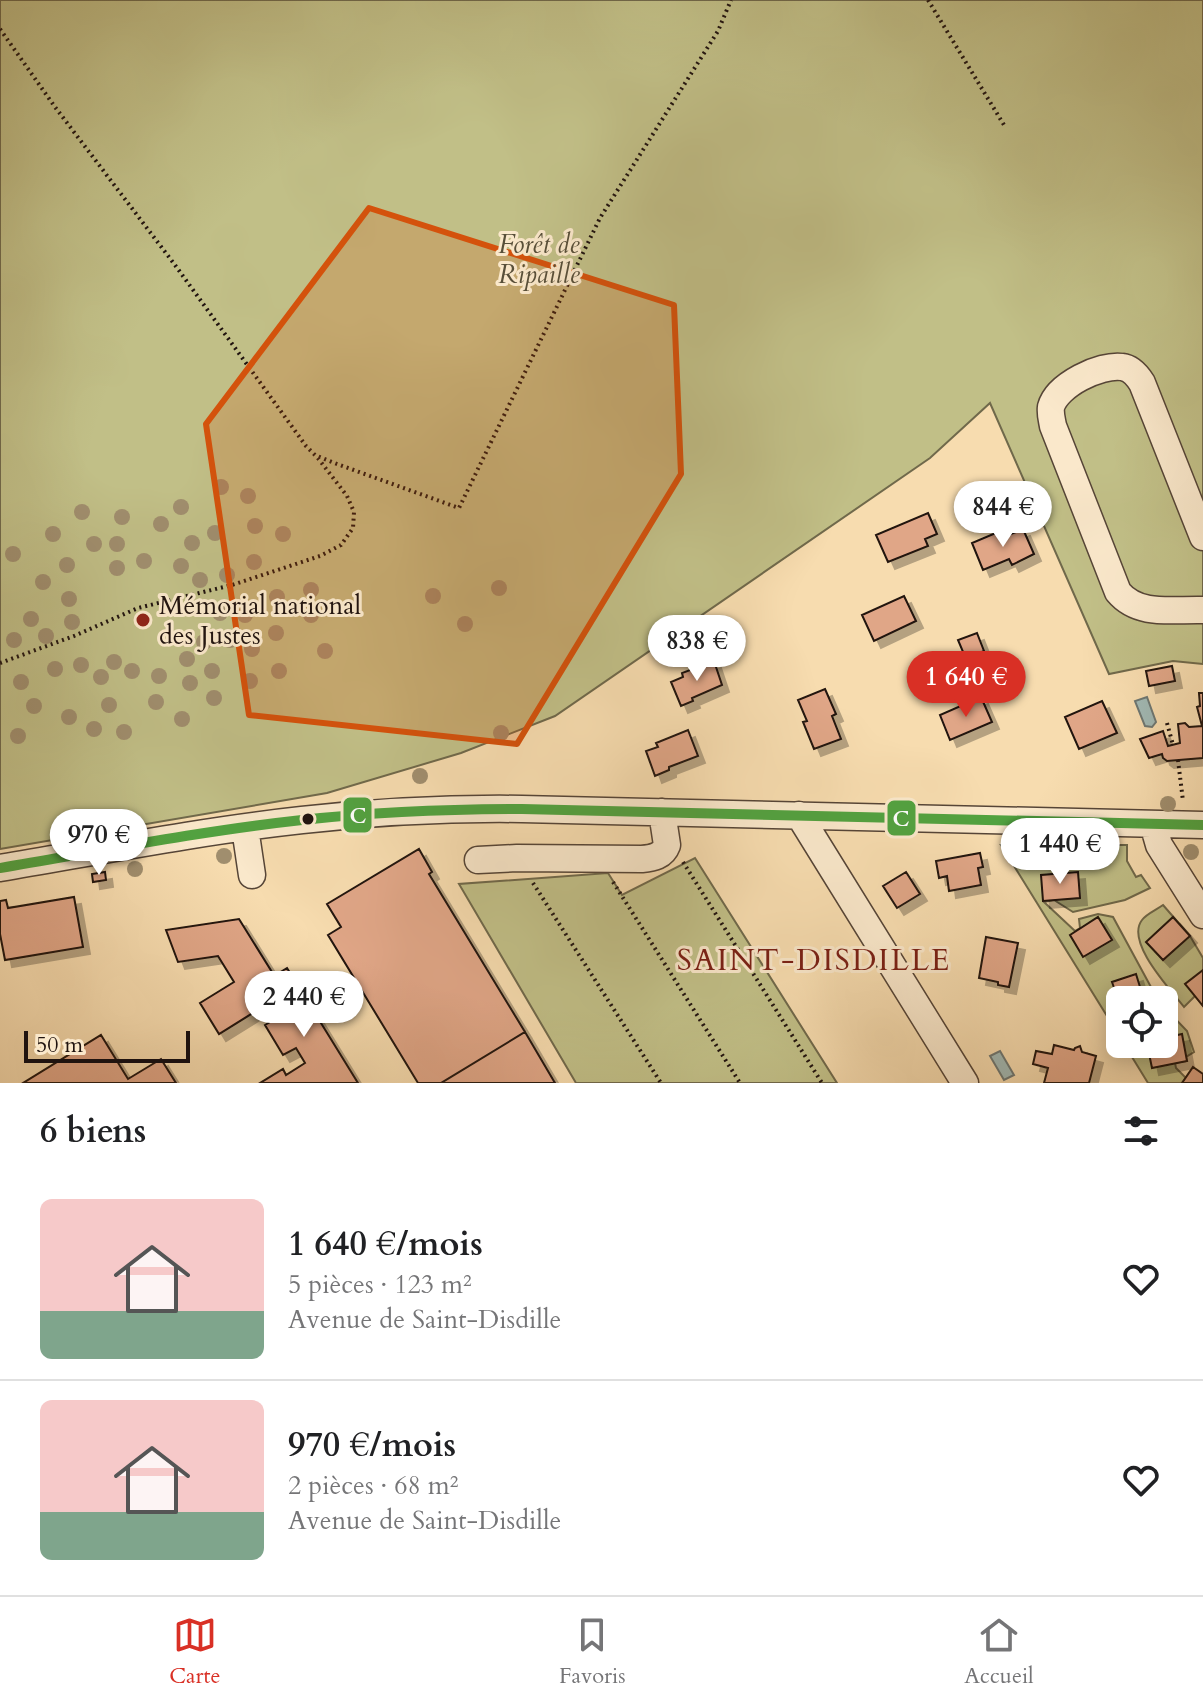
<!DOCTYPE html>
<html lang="fr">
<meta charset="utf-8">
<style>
body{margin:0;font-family:Cardo,serif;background:#f6f6f6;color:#202124;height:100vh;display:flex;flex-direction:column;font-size:30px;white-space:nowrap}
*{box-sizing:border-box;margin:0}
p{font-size:26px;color:#757577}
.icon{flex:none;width:44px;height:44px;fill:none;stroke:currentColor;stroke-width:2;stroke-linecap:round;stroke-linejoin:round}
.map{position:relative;height:1083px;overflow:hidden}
.side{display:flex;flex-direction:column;background:#fff;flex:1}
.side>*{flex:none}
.buttons{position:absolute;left:1106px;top:986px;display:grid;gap:16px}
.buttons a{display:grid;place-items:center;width:72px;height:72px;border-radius:12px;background:#fff;box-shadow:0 4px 20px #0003;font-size:40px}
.scale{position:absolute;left:24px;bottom:20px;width:166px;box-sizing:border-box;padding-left:8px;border:4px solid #20130f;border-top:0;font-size:22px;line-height:28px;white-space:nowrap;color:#20130f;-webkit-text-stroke:6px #fae8cb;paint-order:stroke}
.price{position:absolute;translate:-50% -68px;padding:0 18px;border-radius:28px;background:#fff;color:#222;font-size:26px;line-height:52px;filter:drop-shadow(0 2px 4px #0008)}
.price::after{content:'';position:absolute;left:50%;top:48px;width:24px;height:18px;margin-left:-12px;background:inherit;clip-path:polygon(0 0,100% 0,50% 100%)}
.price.selected{background:#d93025;color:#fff}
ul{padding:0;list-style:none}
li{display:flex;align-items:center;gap:24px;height:200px;padding:0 40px}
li+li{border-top:2px solid #e0e0e0}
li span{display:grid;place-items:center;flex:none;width:224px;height:160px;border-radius:12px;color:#555}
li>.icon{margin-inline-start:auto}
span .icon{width:96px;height:96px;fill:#fffc;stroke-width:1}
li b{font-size:34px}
h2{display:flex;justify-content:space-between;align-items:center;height:96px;padding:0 40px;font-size:34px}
.tab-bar{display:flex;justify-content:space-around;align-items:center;height:112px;border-top:2px solid #e0e0e0;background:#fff;font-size:22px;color:#757577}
.tab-bar a{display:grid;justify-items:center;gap:4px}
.tab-bar .selected{color:#d93025}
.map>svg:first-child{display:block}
.green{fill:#c1bf87;stroke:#70694b;stroke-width:2}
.water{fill:#a1b9b5;stroke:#6d7773;stroke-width:2}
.building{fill:#e0a687;stroke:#20130f;stroke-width:2;filter:url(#shadow)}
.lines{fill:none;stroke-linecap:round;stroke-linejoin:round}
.minor-casing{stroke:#564537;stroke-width:29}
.path{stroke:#20130f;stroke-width:4;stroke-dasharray:2 4;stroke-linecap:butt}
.minor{stroke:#fae8cb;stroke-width:26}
.bus-1-casing{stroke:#fae8cb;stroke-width:16}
.bus-1{stroke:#52a240;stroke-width:10}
.tree{fill:#a08e6e}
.marked{fill:#d4520c;fill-opacity:0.2;stroke:#d4520c;stroke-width:6;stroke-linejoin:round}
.poi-dot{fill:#8f2418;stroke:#fae8cb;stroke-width:3}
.bus-dot{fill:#20130f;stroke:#fae8cb;stroke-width:3}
.labels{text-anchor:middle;stroke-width:6;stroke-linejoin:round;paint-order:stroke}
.park-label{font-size:26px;font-style:italic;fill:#584f39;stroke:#fae8cb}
.poi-label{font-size:26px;fill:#20130f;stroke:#fae8cb;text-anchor:start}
.quarter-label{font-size:30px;letter-spacing:2px;fill:#7a1f14;stroke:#fae8cb}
.line-badge{stroke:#fae8cb;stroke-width:3}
.badge-label{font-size:22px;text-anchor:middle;font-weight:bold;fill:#fff}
</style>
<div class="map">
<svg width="1203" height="1083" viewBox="0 0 1203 1083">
<defs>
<filter id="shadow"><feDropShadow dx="7" dy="7" stdDeviation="0" flood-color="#0004"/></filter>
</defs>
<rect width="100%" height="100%" fill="#f7dcaf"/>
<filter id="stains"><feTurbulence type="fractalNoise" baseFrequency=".0025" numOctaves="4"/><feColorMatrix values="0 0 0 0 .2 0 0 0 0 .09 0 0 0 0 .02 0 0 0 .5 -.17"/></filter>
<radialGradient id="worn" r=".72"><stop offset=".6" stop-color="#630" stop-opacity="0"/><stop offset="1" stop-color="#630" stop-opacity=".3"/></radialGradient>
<!-- green -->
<path class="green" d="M0,0H1203V664L1173,661L1109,674L990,403L930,458L555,716L461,753L327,793L0,849Z
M1001,845H1127V861L1136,877L1141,875L1150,888L1125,900L1073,912L1054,900L1044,902L1075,931L1080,928L1079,919L1098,914L1113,917L1158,1000H1120V1037Z
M695,858L837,1083H576L459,884L608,873L622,895Z
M1163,905L1190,936L1203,958V1006L1195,996L1184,1007C1170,989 1125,942 1142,920C1146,914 1156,910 1163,905Z
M1164,1007L1187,1031L1194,1052L1186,1057L1187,1061L1175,1063L1176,1068L1186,1078L1182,1083H1148L1124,1044H1164Z"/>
<!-- water -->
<path class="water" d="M1147,697L1156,722L1152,727L1145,726L1135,701Z
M1000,1051L1014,1075L1004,1080L990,1056Z"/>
<!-- building -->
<path class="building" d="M928,513L937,534L925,539L928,546L888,562L876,535Z
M1023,529L1034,554L1012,565L1009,559L983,570L972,543L998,532L1001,538Z
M904,596L916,621L874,641L862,615Z
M977,633L984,651L966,659L958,640Z
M714,661L722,685L692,698L693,701L681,706L671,682L683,677L682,673Z
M1172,666L1175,681L1149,686L1146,671Z
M825,689L836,714L832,716L841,739L814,749L803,722L807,721L798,700Z
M1199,693H1203V758L1167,761L1163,758L1162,754L1149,758L1140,739L1163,731L1168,746L1180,743L1178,724L1185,723L1189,727L1202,726L1197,707L1200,706Z
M981,697L992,722L950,740L940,715Z
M1102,701L1117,733L1079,749L1065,717Z
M688,730L698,756L669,767V770L655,776L646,751L658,747L656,743Z
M419,849L432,872L429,874L525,1032L441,1083H418L328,935L341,927L327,904Z
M980,853L983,867L978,868L981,885L949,891L947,876L939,878L936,861Z
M105,872L106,880L93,882L92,874Z
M906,872L920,894L897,908L883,886Z
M1078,872L1080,898L1043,901L1041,875Z
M74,897L83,947L5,960L0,934V901L6,900L8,908Z
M1098,917L1112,940L1083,957L1070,935Z
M1173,917L1190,936L1163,960L1146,942Z
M239,919L285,993L219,1034L200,1003L234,982L218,956L178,962L166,930Z
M986,937L1018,943L1009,987L998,985V982L979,978Z
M287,968L358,1083H260L283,1069L286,1075L305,1063L296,1048L283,1055L265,1025L277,1018L268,1004L285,993L274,976Z
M1203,970V1006L1185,984Z
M1136,974L1144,1000H1120V1005L1112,982Z
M525,1032L555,1083H441Z
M1182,1034L1187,1061L1152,1068L1147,1044H1164V1038Z
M101,1035L128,1079L161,1059L176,1083H23Z
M1054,1045L1074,1050L1075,1048L1080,1046L1082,1052L1096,1056L1089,1083H1044L1048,1068L1033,1064L1036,1051L1052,1054Z
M1193,1067L1203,1074V1083H1182Z"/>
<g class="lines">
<defs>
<path id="minor" d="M1203,537L1142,383C1137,375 1131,368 1122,367C1100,364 1057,385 1051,407C1050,414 1052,420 1053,426L1118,592C1139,617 1173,609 1203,610
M799,815L965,1083
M1153,824L1159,845L1203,915
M245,828L252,875
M478,860L517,858L642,859C653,858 663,856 667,845L662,812
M0,868C100,851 201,831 302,820C375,812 449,808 522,809L1203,825"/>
</defs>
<!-- minor casing -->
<use href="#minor" class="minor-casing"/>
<!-- path -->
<path class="path" d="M928,0L1004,125
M0,29L55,107L175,265L306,446L315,455L337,464L459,508L600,218L718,31L731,0
M0,663L74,636L138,608L232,585L320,556L341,545L353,528L354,512L347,496L317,457
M1167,723L1173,745
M1178,760L1183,801
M683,862L822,1083
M613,882L740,1083
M533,883L661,1083"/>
<!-- minor -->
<use href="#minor" class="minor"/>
<defs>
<path id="bus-1" d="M0,868C100,851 201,831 302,820C375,812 449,809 522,809L1203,825"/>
</defs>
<!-- bus-1 casing -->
<use href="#bus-1" class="bus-1-casing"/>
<!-- bus-1 -->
<use href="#bus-1" class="bus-1"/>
</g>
<!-- trees -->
<g class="tree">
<circle cx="221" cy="487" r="8"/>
<circle cx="248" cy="496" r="8"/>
<circle cx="181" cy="507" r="8"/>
<circle cx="82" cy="512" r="8"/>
<circle cx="122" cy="517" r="8"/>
<circle cx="161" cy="524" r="8"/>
<circle cx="255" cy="526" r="8"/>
<circle cx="215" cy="533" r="8"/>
<circle cx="53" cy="534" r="8"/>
<circle cx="283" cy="534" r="8"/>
<circle cx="192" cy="543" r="8"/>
<circle cx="94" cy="544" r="8"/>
<circle cx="117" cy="544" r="8"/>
<circle cx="13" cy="554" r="8"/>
<circle cx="144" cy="561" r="8"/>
<circle cx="254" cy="562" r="8"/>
<circle cx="67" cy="565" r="8"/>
<circle cx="181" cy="566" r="8"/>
<circle cx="117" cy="568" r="8"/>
<circle cx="227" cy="575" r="8"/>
<circle cx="200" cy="580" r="8"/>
<circle cx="43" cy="582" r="8"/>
<circle cx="499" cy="588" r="8"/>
<circle cx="311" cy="590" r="8"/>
<circle cx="433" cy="596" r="8"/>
<circle cx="277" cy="597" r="8"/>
<circle cx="69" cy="599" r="8"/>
<circle cx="220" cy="613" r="8"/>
<circle cx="245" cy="615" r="8"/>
<circle cx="311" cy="615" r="8"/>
<circle cx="31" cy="619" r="8"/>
<circle cx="72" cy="622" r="8"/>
<circle cx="465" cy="624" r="8"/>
<circle cx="276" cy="633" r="8"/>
<circle cx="46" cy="636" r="8"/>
<circle cx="14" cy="640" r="8"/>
<circle cx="230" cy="640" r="8"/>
<circle cx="204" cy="642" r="8"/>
<circle cx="252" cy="649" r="8"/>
<circle cx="325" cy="651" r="8"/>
<circle cx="187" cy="659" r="8"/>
<circle cx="114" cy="662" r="8"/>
<circle cx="81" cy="665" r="8"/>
<circle cx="55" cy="669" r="8"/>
<circle cx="132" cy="671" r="8"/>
<circle cx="212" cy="671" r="8"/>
<circle cx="279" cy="671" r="8"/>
<circle cx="159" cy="676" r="8"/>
<circle cx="101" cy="677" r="8"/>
<circle cx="250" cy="681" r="8"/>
<circle cx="21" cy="682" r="8"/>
<circle cx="190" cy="683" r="8"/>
<circle cx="214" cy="698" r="8"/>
<circle cx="156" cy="702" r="8"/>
<circle cx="109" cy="705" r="8"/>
<circle cx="34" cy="706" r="8"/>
<circle cx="69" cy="717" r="8"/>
<circle cx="182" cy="719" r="8"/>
<circle cx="94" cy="729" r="8"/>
<circle cx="124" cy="732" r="8"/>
<circle cx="501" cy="733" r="8"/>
<circle cx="18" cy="736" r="8"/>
<circle cx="420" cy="776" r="8"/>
<circle cx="1168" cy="804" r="8"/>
<circle cx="1191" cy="852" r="8"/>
<circle cx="224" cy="856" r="8"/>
<circle cx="135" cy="869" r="8"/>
</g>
<!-- marked area -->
<path class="marked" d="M369,208L674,305L681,474L517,744L249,715L206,424Z"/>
<!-- markers -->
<circle class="poi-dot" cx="143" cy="620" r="8"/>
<circle class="bus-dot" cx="308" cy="819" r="7"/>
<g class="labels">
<!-- park labels -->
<g class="park-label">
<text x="539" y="253">Forêt de<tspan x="539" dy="30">Ripaille</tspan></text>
</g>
<!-- poi labels -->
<g class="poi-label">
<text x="159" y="614">Mémorial national<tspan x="159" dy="30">des Justes</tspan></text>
</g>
<!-- quarter labels -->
<g class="quarter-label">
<text x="814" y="970">SAINT-DISDILLE</text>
</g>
</g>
<g class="line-badge">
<rect x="342" y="796" width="31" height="38" rx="8" fill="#52a240"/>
<rect x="886" y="799" width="31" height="38" rx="8" fill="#52a240"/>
</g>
<g class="badge-label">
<text x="358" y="823">C</text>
<text x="901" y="826">C</text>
</g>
<rect width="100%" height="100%" filter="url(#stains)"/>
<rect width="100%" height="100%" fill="url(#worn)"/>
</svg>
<div class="buttons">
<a><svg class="icon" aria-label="locate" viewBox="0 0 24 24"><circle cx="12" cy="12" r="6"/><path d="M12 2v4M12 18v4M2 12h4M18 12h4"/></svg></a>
</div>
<div class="scale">50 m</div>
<b class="price" style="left:1003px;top:549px">844 €</b>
<b class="price" style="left:697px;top:683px">838 €</b>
<b class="price selected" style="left:966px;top:719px">1 640 €</b>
<b class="price" style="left:99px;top:877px">970 €</b>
<b class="price" style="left:1060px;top:886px">1 440 €</b>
<b class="price" style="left:304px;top:1039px">2 440 €</b>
</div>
<section class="side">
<h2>6 biens<svg class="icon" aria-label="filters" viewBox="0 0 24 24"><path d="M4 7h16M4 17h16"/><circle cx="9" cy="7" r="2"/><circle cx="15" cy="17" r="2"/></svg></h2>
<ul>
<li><span style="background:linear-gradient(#f6c9c9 70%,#7fa58c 0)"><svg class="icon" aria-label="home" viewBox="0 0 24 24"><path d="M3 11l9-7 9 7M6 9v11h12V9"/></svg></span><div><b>1 640 €/mois</b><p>5 pièces · 123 m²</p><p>Avenue de Saint-Disdille</p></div><svg class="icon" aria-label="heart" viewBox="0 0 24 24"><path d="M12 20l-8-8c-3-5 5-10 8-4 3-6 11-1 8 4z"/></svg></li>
<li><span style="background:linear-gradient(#f6c9c9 70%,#7fa58c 0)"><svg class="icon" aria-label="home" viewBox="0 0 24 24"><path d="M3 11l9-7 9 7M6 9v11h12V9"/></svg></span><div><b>970 €/mois</b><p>2 pièces · 68 m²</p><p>Avenue de Saint-Disdille</p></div><svg class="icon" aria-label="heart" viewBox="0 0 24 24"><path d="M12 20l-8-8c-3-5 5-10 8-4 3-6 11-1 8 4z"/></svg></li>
</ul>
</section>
<nav class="tab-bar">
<a class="selected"><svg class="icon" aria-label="map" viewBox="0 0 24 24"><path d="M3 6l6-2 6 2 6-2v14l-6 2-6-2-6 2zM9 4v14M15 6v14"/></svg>Carte</a>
<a><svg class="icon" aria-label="saved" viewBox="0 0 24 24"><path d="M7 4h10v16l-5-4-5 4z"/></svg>Favoris</a>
<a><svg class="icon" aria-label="home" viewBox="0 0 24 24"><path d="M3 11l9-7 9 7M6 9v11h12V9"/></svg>Accueil</a>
</nav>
